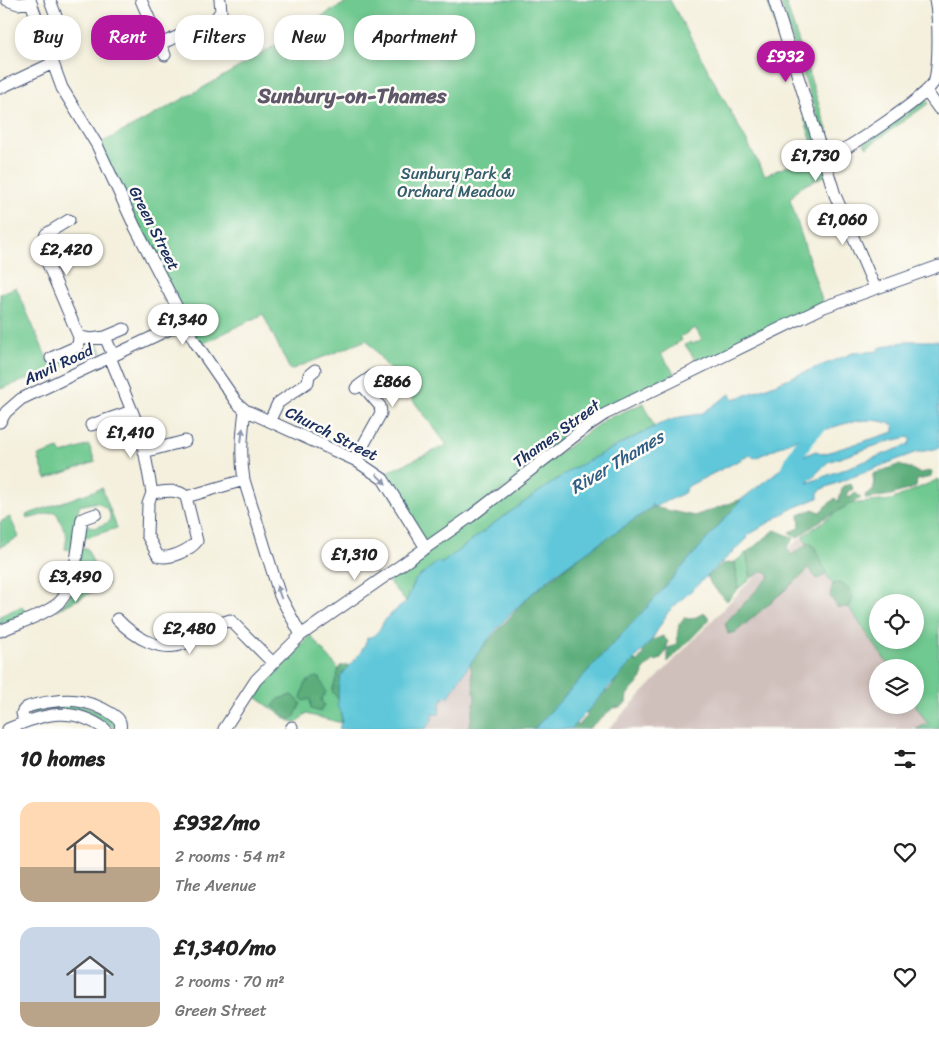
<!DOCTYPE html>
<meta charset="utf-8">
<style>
body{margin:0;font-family:Sriracha,sans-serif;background:#f2f2f2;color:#222;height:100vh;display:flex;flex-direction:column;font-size:19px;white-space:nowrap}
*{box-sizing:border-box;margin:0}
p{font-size:16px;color:#767676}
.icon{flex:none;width:28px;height:28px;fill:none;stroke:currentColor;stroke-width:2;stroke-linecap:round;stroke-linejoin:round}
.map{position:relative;height:729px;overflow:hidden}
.panel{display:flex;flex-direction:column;background:#fff;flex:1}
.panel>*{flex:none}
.top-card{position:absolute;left:15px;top:15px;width:500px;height:45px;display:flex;gap:10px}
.buttons{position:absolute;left:869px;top:594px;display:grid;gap:10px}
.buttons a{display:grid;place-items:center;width:55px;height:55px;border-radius:50%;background:#fff;box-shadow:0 2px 8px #0003;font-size:25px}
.price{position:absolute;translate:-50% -42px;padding:0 11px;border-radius:18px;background:#fff;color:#222;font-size:16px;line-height:32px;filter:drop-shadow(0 1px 2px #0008)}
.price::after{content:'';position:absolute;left:50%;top:30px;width:15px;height:11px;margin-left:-8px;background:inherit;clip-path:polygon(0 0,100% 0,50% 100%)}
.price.on{background:#b5179e;color:#fff}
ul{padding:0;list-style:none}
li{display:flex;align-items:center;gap:15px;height:125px;padding:0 20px}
li span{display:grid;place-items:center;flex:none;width:140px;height:100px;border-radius:15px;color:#555}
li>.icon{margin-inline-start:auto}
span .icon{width:60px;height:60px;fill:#fffc;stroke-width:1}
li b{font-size:21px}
h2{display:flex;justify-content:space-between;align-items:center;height:60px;padding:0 20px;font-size:21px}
.pill{padding:0 18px;border-radius:20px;background:#fff;box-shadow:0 2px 8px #0003;font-size:18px;line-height:45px}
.pill.on{background:#b5179e;color:#fff}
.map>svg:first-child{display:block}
.industrial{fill:#d0c0bc}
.green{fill:#6fc990;stroke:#457c77;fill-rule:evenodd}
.forest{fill:#5bad7a;stroke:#3b6e6c}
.water{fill:#5ec7d9;stroke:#3c7b9c;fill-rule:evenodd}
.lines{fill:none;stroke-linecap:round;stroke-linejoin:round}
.river{stroke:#5ec7d9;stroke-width:15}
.minor-casing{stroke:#3c4c71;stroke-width:13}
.minor{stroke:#fff;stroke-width:11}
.oneway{fill:#8d97ae}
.labels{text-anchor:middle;stroke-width:5;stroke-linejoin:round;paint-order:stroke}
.park-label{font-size:16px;fill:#345d6d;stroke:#fdfcf7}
.street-label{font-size:16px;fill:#1b2f5e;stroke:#fdfcf7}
.water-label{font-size:18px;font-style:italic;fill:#2f5d83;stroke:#fdfcf7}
.district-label{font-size:21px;font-weight:bold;fill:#5d5769;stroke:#fdfcf7}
</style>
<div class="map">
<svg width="939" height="729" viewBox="0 0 939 729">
<rect width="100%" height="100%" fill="#fdfcf7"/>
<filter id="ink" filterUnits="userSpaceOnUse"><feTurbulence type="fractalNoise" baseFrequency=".02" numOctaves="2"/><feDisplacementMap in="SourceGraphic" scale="10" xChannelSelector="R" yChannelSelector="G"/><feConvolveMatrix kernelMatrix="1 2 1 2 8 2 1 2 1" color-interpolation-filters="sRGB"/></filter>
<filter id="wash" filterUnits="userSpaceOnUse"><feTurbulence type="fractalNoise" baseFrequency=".0096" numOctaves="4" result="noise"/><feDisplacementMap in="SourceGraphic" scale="20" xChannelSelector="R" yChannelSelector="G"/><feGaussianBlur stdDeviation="1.12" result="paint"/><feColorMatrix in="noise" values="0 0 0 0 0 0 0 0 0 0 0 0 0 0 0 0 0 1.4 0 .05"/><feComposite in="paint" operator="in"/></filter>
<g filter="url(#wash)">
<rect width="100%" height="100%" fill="#f4f0dd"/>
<!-- industrial -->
<path class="industrial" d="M803,536L812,554L890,667L878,668V705L915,704L928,724L915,729H608L750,581Z
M470,661L475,699L469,729H425L432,720L431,714L444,697L449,696Z"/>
<!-- green -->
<path class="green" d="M351,0H670L765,175L816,155L767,0H771L827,175L800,187L790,199L824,307L701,368L685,345L691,342L693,344L702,339L695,328L680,337L682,340L661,354L675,374L605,414L426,548L378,476L447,445L367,340L290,370L263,314L198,346L97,145C151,117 204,88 256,57C288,38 318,17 351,0Z
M780,0H785L832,145L823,136Z
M926,100L929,103L867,147L864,143Z
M16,287L49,363L99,345L102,353L0,389V294Z
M644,403L654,427L572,469L493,524L441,564L439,561L416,579L406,602L388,581L604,420Z
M89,445L95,462L46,479L38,456L59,449L62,454Z
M939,479V729H916L928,724L915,704V668L890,667L812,554L803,536L848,504L891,500ZM878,602H915V640H878Z
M102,488L117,528L82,539L87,525L95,528L109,522C113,510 105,508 97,502L79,506L71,550L65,549L67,536L57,514L54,512L27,519L26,515Z
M10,517L19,537L0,547V522Z
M87,548L97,572L108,584L57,610C78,595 77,573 80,549Z
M746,553L751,578L738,589L735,562Z
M22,606L26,614L0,625V616Z
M310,635L343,674L339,701L342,723L306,714L297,723L291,722L253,695L266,679L294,655V651Z
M63,699L119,719L116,729C78,704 66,706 23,716V710Z"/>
<!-- forest -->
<path class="forest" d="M898,465L910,468L919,473L932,471L931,477L917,480L916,487L891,495L866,499L865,495L874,490L873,474Z
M851,484L853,489L847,492L848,498L856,493L861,498L823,519L797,538L789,532L800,528L799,515L813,509L820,512L835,498L838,502L843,486Z
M742,499L649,605L534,729H469L475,699L470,661L529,596L590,549L653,507L694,516Z
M775,530L794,538L787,548L791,555L810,542L815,548L826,571L824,576L817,579L807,567L805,573L736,632L728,634L725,623L770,576L763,571L751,578L746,553Z
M735,562L738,589L727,601L712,586L707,577L722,564Z
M839,583L848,587L853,597L850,607L838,608L830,596L833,584Z
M705,613L710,619L668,662V648L676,645L679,624L684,618L691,619Z
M663,636L668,642L666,652L659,660L653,661L643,671L642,679L627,695L626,703L621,707L613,708L588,729H562L568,721L579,725L588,715L582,708L596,694L608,691L633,658L637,663L643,654V644Z
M347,665L357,670L343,694L337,698L332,691L340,666Z
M315,677L320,678L326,692L321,700L324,705L320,712L311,709L310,699L304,701L301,698L305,683Z
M292,695L301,703L295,716L290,720L273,706L279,699Z"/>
<!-- water -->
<path class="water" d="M939,341V448L914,453L824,488L818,492V498L789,510L747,536L748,538L668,612L651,641L571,729H534L649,605L742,499L783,467L792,453L798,458L816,451L823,454L894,432V425C865,414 844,424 815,433L811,438L804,433L801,437L755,458L750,455L688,486L684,493L657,506L653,507L651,503L652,507C611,537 565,563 528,597C496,626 471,660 449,696L444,697L440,704L439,714H432V720L425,729H339L342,720L340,709L337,707C340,697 336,686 341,676C348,666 364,653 367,638L373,636L381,628L384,620L406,602L416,579L439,561L441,564L493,524L572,469L660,424L680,417L701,414L730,394L732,399L744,396L853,353L879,351V348L907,341ZM908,437L911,439L908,445L807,483L828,462L886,442Z"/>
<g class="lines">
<!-- river -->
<path class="river" d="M788,473C793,456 809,432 823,423"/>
</g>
</g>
<g filter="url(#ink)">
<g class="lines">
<defs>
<path id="minor" d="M7,0L18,4L30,2
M30,0L62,88L97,145L135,227L195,342L237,403L245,410L355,460L383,479L426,548
M141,0L165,55
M774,0L822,153L835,195L875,288
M44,39L56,34L60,27L50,0
M160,44L214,21L221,11L220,0
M0,88L53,63
M926,91L939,109
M824,160C844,151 927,98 935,80C939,60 939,20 935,0
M69,220L46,234L41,248L79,337L91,339L105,337
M113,355L105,337L124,329
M110,357L141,433L152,493L148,504L147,535L158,556C169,560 190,550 197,541L186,497L244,480
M51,358L78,346L79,337
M361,384L374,375
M245,410C242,434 240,456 244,480L280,596L301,635
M270,420L278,403L308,382L309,375L315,370
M0,422L6,412L21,399L174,327L184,320
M91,425L132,411
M144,452L185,441
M355,460L381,413L380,406L361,384L356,388
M152,493C162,492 178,488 186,497
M117,619C134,637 161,654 186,643C201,635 214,624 230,620L272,662
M0,631C18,623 40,617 56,605C76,591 78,543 82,519L96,514
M24,722L22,713C25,706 31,706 38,704C66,698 87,698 112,714C118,718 122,721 120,729
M8,729C43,714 72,705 105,729
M224,729L256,680L301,635L470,517L590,424L605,414L824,307L939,266
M291,729L292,727"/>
</defs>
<!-- minor casing -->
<use href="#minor" class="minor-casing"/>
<!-- minor -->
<use href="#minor" class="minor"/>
</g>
<!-- one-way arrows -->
<defs><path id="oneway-solid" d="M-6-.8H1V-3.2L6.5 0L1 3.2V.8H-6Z" transform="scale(1.25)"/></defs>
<g class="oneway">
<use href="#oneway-solid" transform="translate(242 435) rotate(-83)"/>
<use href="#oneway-solid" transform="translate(381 479) rotate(44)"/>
<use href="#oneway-solid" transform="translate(279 592) rotate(-109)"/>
</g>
</g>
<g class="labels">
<!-- park labels -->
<g class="park-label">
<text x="456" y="179">Sunbury Park &amp;<tspan x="456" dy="18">Orchard Meadow</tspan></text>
</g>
<!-- street labels -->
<g class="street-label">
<text transform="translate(155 228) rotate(63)" y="6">Green Street</text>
<text transform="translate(58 364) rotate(-25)" y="6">Anvil Road</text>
<text transform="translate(332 433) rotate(27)" y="6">Church Street</text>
<text transform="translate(556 433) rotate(-36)" y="6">Thames Street</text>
</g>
<!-- water labels -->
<g class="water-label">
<text transform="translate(617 462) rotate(-31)" y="6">River Thames</text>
</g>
<!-- district labels -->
<g class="district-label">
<text x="352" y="103">Sunbury-on-Thames</text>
</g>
</g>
</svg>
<div class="buttons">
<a><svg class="icon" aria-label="locate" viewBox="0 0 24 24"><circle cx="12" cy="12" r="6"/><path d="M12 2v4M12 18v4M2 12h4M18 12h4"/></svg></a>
<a><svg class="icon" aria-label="layers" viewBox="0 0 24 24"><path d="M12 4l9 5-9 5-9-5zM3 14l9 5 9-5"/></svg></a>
</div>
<b class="price on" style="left:786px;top:83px">£932</b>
<b class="price" style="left:816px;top:182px">£1,730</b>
<b class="price" style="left:843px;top:246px">£1,060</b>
<b class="price" style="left:67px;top:276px">£2,420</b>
<b class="price" style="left:183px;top:346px">£1,340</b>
<b class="price" style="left:393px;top:408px">£866</b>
<b class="price" style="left:131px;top:459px">£1,410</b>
<b class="price" style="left:355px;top:581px">£1,310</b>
<b class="price" style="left:76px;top:603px">£3,490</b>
<b class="price" style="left:190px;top:655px">£2,480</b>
<div class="top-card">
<a class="pill">Buy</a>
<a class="pill on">Rent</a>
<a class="pill">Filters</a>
<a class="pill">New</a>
<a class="pill">Apartment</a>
</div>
</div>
<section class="panel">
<h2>10 homes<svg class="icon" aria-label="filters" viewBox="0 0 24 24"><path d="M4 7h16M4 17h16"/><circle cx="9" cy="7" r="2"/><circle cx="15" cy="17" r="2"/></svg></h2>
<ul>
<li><span style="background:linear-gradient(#ffd9b3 65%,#b9a48a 0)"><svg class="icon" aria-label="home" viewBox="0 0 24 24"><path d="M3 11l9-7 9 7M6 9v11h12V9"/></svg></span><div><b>£932/mo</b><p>2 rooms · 54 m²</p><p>The Avenue</p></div><svg class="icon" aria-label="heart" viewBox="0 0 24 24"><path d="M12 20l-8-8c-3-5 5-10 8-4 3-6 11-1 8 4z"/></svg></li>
<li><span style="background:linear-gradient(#c9d6e8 75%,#b9a48a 0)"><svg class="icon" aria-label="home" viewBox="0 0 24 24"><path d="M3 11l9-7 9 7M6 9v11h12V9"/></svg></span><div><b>£1,340/mo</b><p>2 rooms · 70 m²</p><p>Green Street</p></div><svg class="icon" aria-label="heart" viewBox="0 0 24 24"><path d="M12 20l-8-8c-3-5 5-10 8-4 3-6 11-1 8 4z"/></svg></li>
</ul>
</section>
